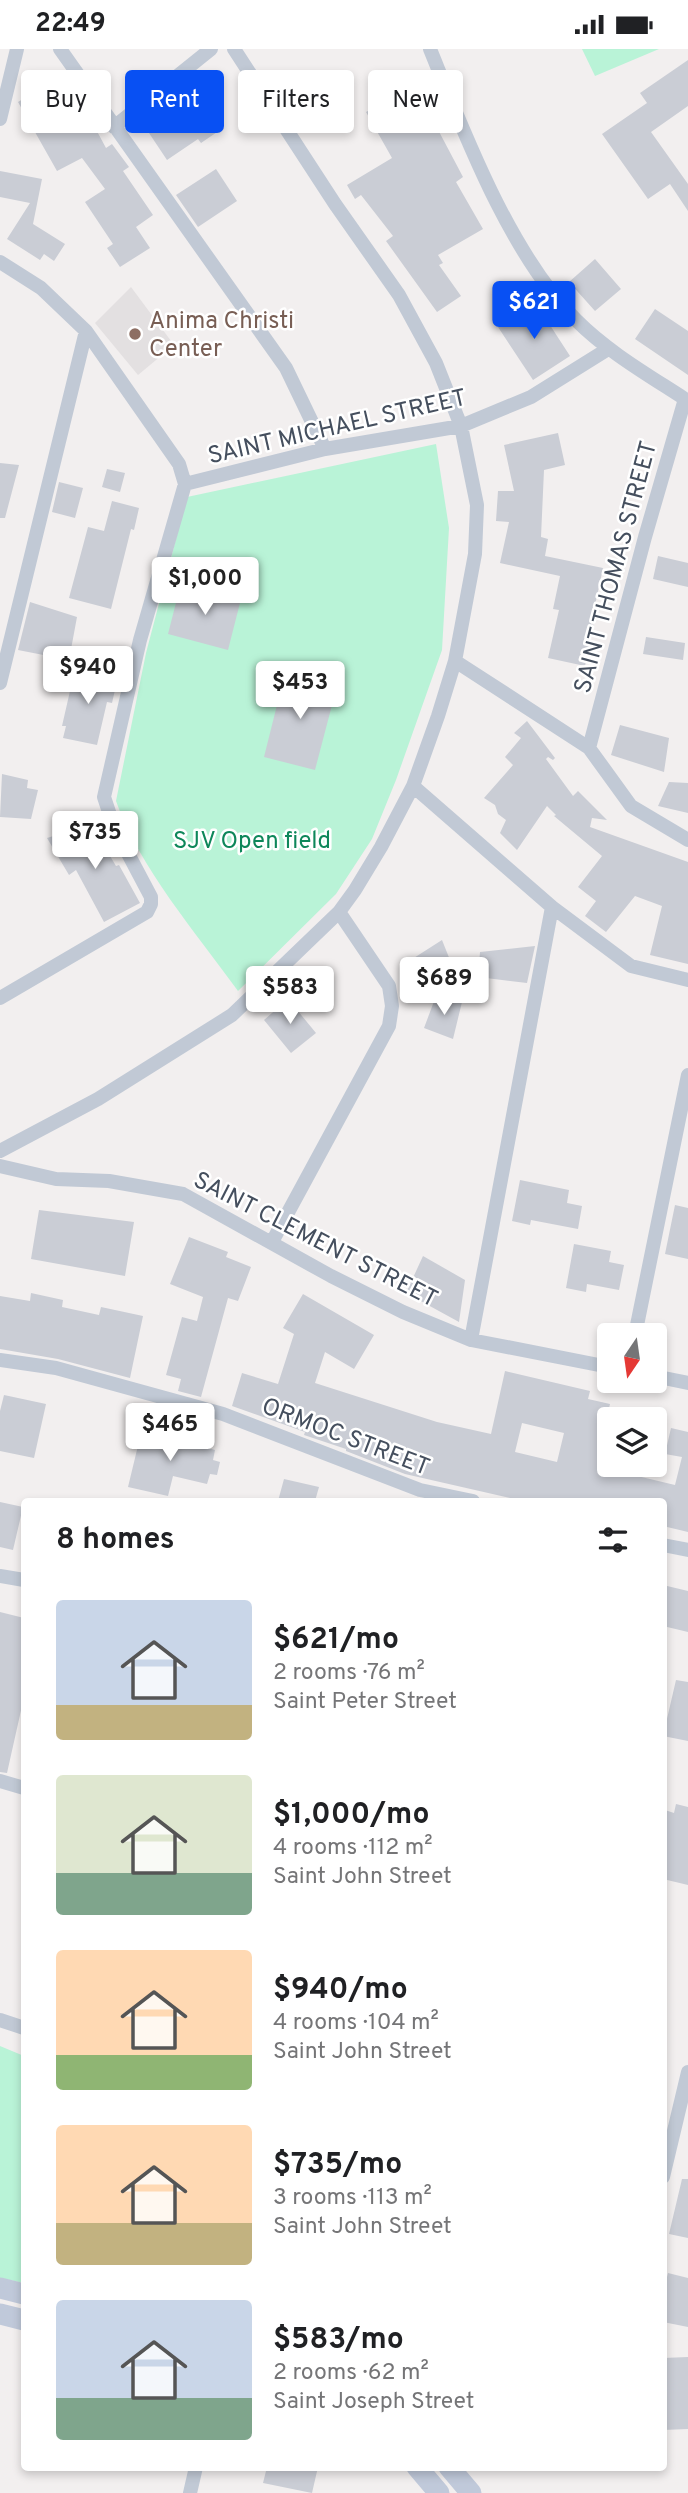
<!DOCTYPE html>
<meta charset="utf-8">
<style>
body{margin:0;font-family:Overpass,sans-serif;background:#f6f6f6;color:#202124;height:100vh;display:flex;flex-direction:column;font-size:26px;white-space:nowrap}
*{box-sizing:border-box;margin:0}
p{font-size:23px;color:#757577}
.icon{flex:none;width:38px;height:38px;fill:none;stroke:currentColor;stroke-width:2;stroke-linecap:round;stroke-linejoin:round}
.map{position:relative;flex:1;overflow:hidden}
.drawer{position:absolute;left:21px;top:1449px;width:646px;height:973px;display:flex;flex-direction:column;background:#fff;border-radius:7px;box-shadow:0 4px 10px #0003}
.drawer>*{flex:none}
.hud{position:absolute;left:21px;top:21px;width:648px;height:63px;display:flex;gap:14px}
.needle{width:46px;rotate:193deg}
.tools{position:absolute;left:597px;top:1274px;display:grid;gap:14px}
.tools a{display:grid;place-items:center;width:70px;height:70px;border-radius:7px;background:#fff;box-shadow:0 4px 10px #0003;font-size:35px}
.price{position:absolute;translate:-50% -60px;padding:0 16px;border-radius:7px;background:#fff;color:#222;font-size:23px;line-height:46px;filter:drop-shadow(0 2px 4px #0008)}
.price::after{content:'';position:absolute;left:50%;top:42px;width:21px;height:16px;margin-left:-10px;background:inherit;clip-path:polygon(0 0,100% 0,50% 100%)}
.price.selected{background:#0850f3;color:#fff}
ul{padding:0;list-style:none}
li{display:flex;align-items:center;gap:21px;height:175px;padding:0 35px}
li span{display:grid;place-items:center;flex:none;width:196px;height:140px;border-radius:7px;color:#555}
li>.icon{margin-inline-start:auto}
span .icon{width:84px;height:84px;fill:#fffc;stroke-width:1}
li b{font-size:30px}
h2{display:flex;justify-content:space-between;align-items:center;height:84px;padding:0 35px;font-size:30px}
.chip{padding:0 24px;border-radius:7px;background:#fff;box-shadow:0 4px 10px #0003;font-size:24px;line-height:63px}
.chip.selected{background:#0850f3;color:#fff}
.status{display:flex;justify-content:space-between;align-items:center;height:49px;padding:0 35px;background:#fff;direction:ltr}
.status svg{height:19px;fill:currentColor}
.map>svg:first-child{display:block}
.education{fill:#e3e0e1}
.green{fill:#b9f3d7}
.building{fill:#cacdd5;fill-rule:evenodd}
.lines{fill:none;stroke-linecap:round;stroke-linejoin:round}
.street{stroke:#c1c9d5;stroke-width:14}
.secondary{stroke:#c0c9da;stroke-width:21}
.education-dot{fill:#8d6e63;stroke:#fff;stroke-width:2.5}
.labels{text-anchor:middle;stroke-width:5;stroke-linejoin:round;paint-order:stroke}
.education-label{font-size:24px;fill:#785e54;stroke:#fff;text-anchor:start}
.street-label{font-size:24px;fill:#454f5e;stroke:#fff}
.park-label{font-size:24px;fill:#0e875a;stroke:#fff}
</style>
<div class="status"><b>22:49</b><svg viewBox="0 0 49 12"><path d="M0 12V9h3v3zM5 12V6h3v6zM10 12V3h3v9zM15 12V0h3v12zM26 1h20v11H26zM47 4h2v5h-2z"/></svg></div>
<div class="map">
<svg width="688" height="2444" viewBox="0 0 688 2444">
<rect width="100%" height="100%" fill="#f2efef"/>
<!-- education -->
<path class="education" d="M131,238L174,296L138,326L95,274Z"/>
<!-- green -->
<path class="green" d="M582,0H659L595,27Z
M436,395L449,479L442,601L396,731L372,790L336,845L238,942C197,885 139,818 116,752L146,604L187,448Z
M0,1997L24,2007V2234L0,2229Z"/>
<!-- building -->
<path class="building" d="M688,11V57L651,83L688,135V162L670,135L648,150L602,85L647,54L640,44Z
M63,38L87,76L92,73L106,99L112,95L129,118L123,122L153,166L136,178L150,199L120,218L107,199L113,195L85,153L105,140L82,109L57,122L18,53L36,42L42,51Z
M196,38L223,79L201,94L198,90L167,111L147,81L178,60L173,54Z
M401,44L423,82L435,75L463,128L456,133L483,180L438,206L443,214L439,216L461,247L437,263L386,192L393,187L361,146L355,150L347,136L392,109L366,63Z
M216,120L237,152L198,178L176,146Z
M0,122L42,130L33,175L65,195L54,212L44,205L40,211L7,190L30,154L0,148Z
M595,210L621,240L595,262L569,233Z
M535,253L570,307L533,331L498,278Z
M655,260L688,282V326L635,290Z
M558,384L565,416L544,421L541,488L548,490L545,507L603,519L591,575L594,576L585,617L548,609L559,561L553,560L560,527L500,514L509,473L496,472L498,442H514L504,396Z
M0,414L19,416L5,469H0Z
M107,420L125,424L120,443L102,438Z
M59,433L83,439L75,469L52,463Z
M112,452L139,459L134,481L131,480L111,560L69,549L88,478L104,482Z
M658,507L688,514V538L653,530Z
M181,534L241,550L228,601L168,585Z
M30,553L77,568L69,611L18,601Z
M646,588L685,594L683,611L643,605Z
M79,620L118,628L112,654L107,653L97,696L63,689L66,677H62L70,642L74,643Z
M285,624L337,637L315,721L264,708Z
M527,672L555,709L553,711L548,708L546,710L573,747L578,742L607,771L592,769L590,778L688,813V915L650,906L662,857L635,847L606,883L585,867L596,852L578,838L602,807L554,767L556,766L547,757L517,801L500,784L506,771L498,765L495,756L484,749L513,716L505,708L521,689L514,684Z
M620,676L669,689L664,723L611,706Z
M2,725L28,731L27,739L38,741L31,770L0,768Z
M669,733L688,734V764L658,757Z
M91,775L116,817L119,816L140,854L104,873L76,821L69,826L47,789Z
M442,891L452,916L418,937L406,914Z
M535,897L527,934L478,928L480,903Z
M436,947L462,953L453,990L424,979Z
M288,950L316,984L291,1004L264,971Z
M520,1131L569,1141L567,1154L582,1157L578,1180L531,1171L530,1176L512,1172Z
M675,1156L688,1159V1210L665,1205Z
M39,1161L134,1173L125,1227L31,1210Z
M189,1188L228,1203L226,1208L251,1218L238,1252L228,1249L201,1348L178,1342L181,1330L166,1326L182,1268L197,1272L203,1248L170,1235Z
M574,1195L611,1202L609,1213L624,1216L619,1241L587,1235L586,1243L566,1239Z
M423,1207L465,1231L459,1273L406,1244Z
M31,1244L63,1251L62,1258L99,1266L101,1258L143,1267L130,1329L58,1310L0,1300V1247L30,1252Z
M303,1245L374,1286L354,1320L325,1303L315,1334L437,1373L491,1385L505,1322L590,1342L588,1350L610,1355L599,1404L609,1407V1416H632L629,1425L675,1436L682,1408L665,1405L671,1379L688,1383V1483L663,1477V1452H523L405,1425L346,1402V1400L304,1386L305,1383L232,1357L242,1324L278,1335L294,1285L283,1279ZM522,1374L564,1384L557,1413L515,1403Z
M4,1346L46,1355L34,1409L0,1402V1362Z
M142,1380L215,1401L213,1411L220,1413L217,1426L210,1425L207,1435L173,1427L168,1447L128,1438Z
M284,1430L319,1438L315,1452H278Z
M0,1453L23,1458L13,1501L0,1498Z
M663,1536L688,1542V1583L663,1577Z
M0,1563L24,1569V1648L7,1724L0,1723Z
M676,1631L688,1633V1692L663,1687Z
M676,1755L688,1758V1836L663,1830V1769L665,1761L674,1764Z
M682,2130H688V2189L669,2185Z
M668,2224L688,2229V2278L663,2273V2244Z
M688,2308V2380L663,2381V2309Z
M267,2418H318L312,2444L263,2434Z"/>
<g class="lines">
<!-- street -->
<path class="street" d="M60,0L286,319L325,400
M430,0C465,86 510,205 576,271C609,304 650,327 688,352
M0,70L17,0
M114,78L211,0
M0,213L41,239L86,282L179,415L185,435L140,591L104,748L114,778L151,848V855L147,863L0,949
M185,435L325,400L461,377L531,348L608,300
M455,612L589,699L631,757L688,791
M0,634L86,282
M589,699L645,488L685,350
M413,737L552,858L631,917L688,931
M0,1102L98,1050L232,966L339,863L355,841L381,798L413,737L438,667L455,612L475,505L477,456L461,377L436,314L399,246L335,155L234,0
M0,1117L56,1130L109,1132L183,1145L331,1227L403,1263L471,1291L609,1318
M272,1193L389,977L392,957L389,937L339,863
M635,1286L688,1026
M471,1291L552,858
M0,1311L56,1319L223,1365L420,1441L473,1452
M654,1327L688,1334
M663,1496L688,1501
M0,1527L24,1531
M0,1732L24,1739
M0,1971L24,1979
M663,2128L688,2023
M190,2444L196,2418"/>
<!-- secondary -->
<path class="secondary" d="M0,2239L24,2245
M0,2265L24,2271
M417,2418L439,2444
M449,2418L471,2444"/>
</g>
<!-- markers -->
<circle class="education-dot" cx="135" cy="285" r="7"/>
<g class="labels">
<!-- education labels -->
<g class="education-label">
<text x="149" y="279">Anima Christi<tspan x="149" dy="28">Center</tspan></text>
</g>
<!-- street labels -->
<g class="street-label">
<text transform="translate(337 377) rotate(-13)" y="8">SAINT MICHAEL STREET</text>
<text transform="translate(615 518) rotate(-75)" y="8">SAINT THOMAS STREET</text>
<text transform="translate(316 1190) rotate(27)" y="8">SAINT CLEMENT STREET</text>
<text transform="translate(346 1387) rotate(21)" y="8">ORMOC STREET</text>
</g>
<!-- park labels -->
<g class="park-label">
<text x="252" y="799">SJV Open field</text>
</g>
</g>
</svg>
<div class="tools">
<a><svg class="needle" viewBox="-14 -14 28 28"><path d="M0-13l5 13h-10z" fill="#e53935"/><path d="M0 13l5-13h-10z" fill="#757577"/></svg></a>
<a><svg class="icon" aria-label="layers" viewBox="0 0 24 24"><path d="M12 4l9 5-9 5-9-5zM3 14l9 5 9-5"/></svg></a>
</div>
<b class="price selected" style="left:534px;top:292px">$621</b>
<b class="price" style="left:205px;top:568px">$1,000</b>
<b class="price" style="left:88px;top:657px">$940</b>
<b class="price" style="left:300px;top:672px">$453</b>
<b class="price" style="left:95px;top:822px">$735</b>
<b class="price" style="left:444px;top:968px">$689</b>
<b class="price" style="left:290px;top:977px">$583</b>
<b class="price" style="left:170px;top:1414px">$465</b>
<div class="hud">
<a class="chip">Buy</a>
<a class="chip selected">Rent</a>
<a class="chip">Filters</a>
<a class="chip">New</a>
</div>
<section class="drawer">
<h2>8 homes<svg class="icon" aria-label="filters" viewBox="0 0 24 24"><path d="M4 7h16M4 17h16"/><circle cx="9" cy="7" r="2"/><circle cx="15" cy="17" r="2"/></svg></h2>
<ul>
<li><span style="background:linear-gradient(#c9d6e8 75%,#c2b280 0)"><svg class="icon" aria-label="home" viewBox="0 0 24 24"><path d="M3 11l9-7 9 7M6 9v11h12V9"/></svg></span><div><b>$621/mo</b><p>2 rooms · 76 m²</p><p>Saint Peter Street</p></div></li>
<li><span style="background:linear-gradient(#dfe7d0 70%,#7fa58c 0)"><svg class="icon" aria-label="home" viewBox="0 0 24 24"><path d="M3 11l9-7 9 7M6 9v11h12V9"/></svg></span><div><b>$1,000/mo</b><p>4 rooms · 112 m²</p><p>Saint John Street</p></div></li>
<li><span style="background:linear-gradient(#ffd9b3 75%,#8fb573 0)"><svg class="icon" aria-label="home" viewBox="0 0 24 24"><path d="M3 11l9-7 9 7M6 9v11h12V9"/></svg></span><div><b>$940/mo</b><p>4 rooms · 104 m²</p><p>Saint John Street</p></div></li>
<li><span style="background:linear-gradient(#ffd9b3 70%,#c2b280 0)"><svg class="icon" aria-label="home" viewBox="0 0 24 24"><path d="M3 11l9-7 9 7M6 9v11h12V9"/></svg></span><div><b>$735/mo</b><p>3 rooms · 113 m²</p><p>Saint John Street</p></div></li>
<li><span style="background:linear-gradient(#c9d6e8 70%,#7fa58c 0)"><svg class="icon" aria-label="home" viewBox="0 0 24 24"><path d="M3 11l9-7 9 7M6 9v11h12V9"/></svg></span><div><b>$583/mo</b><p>2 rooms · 62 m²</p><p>Saint Joseph Street</p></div></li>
</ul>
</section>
</div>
